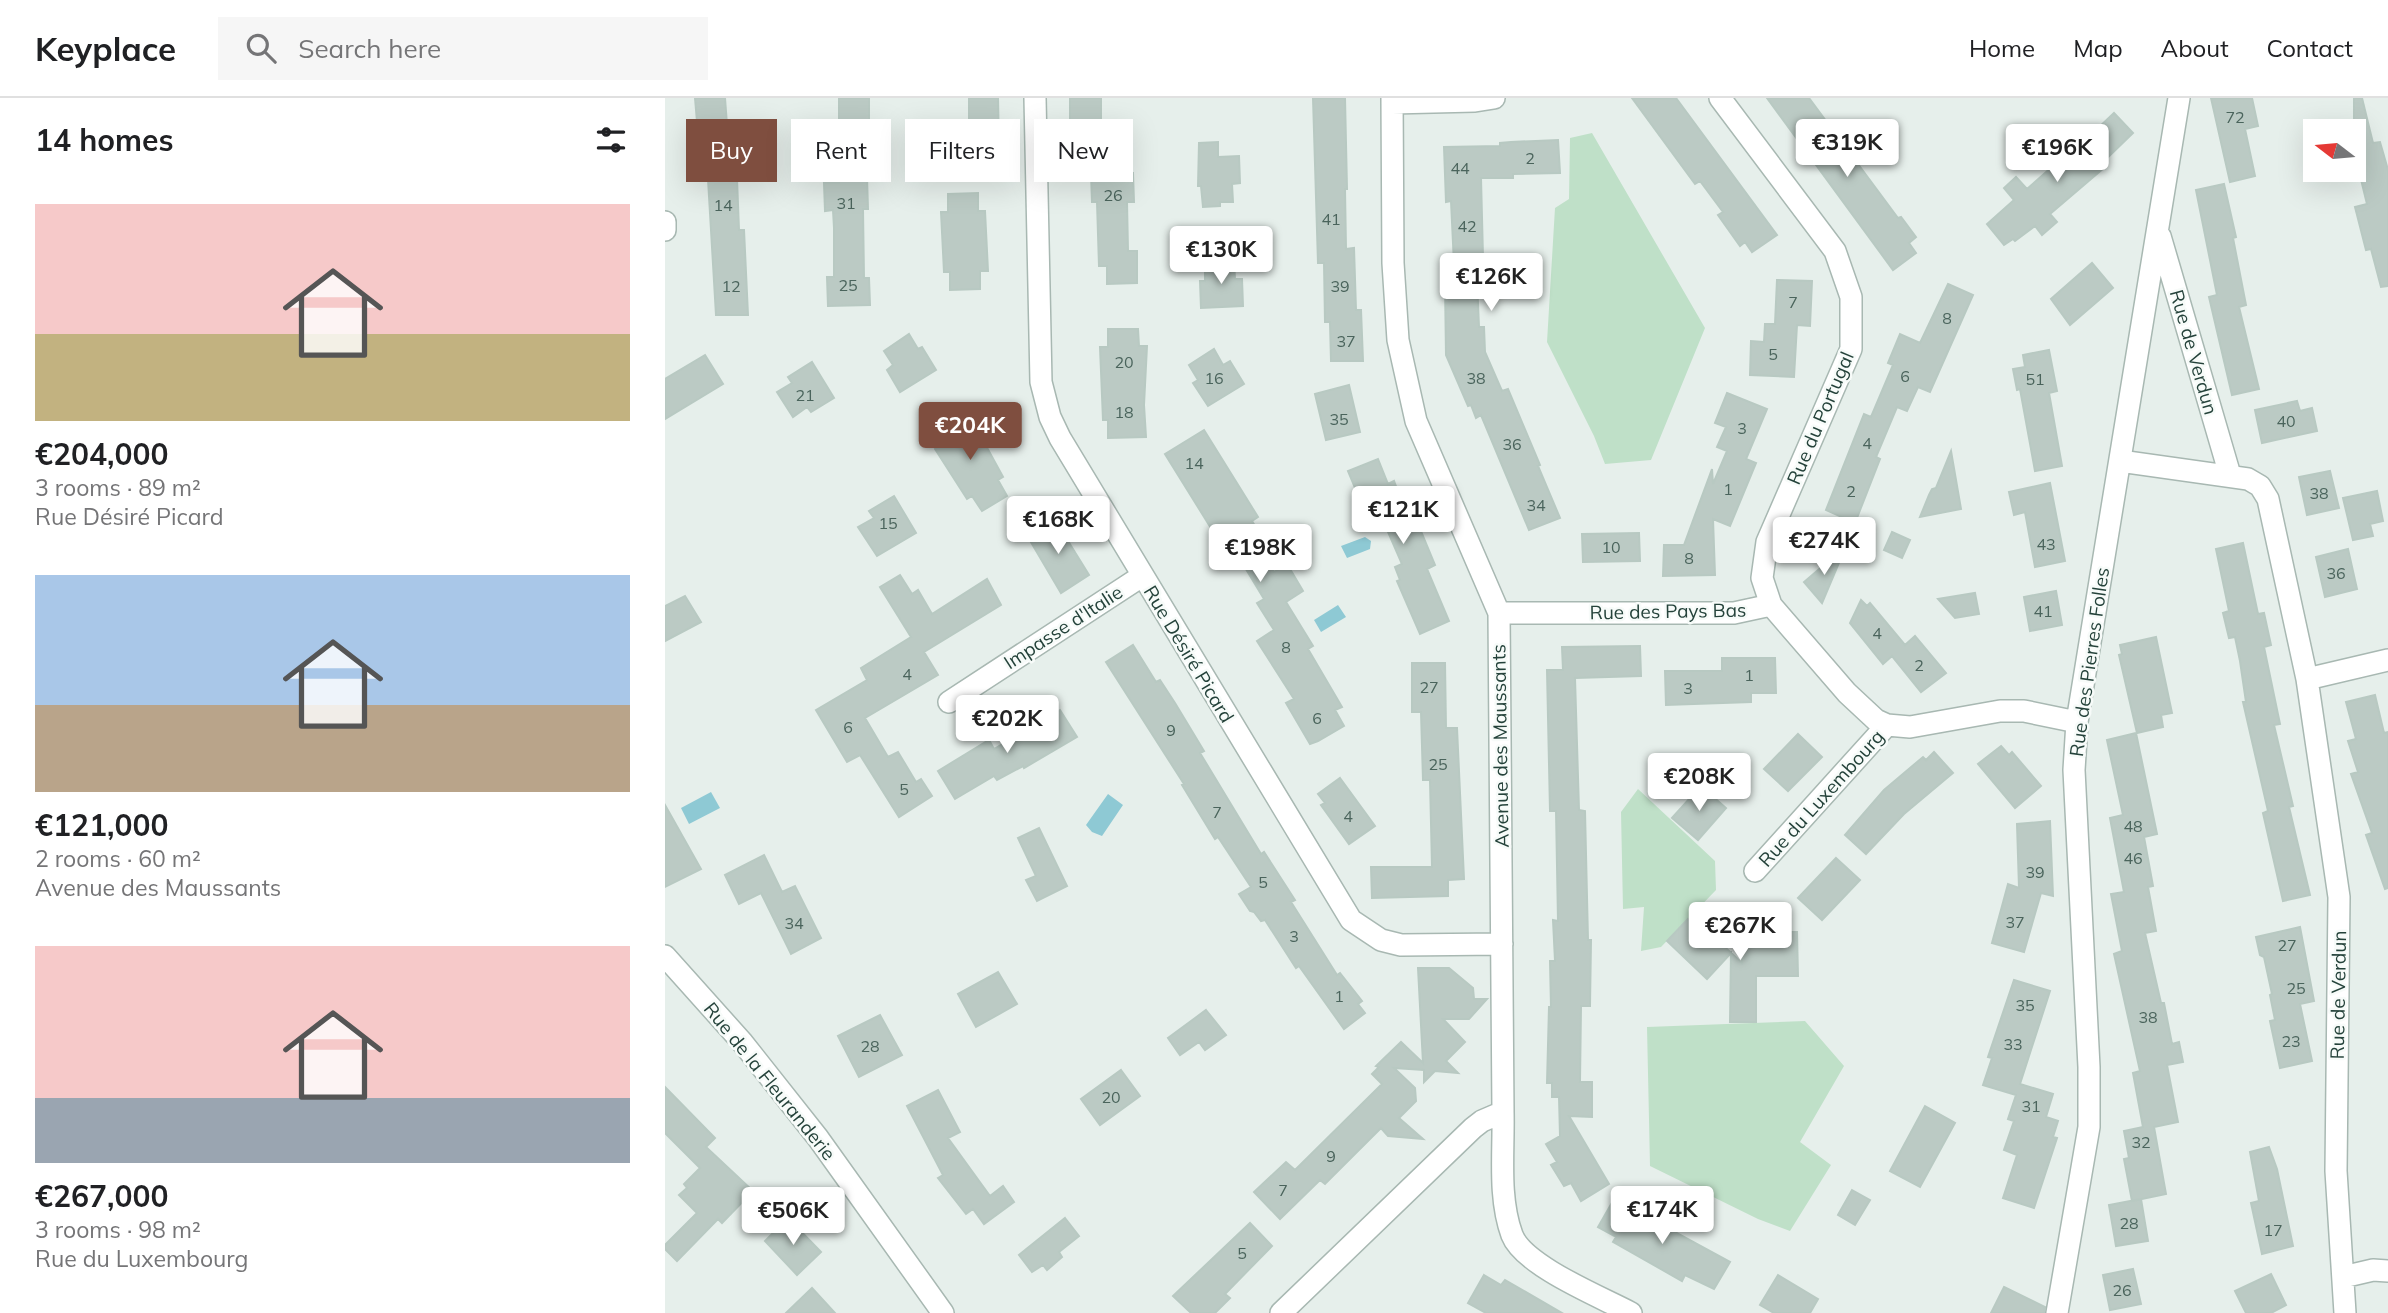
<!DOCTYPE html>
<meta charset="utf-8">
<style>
body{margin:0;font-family:Mulish,sans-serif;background:#f6f6f6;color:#202124;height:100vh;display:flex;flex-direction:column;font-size:26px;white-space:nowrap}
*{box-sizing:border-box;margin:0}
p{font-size:23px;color:#757577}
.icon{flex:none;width:38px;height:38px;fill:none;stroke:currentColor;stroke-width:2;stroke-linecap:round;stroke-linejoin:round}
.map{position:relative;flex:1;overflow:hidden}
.panel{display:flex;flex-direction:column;background:#fff;width:665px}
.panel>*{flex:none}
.guide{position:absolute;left:21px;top:21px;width:665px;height:63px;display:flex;gap:14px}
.needle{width:46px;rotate:286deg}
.controls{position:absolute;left:1638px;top:21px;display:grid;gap:14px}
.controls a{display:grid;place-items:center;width:63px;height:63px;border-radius:0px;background:#fff;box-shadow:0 7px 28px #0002;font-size:35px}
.price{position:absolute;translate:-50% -60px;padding:0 16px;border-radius:7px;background:#fff;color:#222;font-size:23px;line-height:46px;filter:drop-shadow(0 2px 4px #0008)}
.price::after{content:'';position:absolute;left:50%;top:42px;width:21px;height:16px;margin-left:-10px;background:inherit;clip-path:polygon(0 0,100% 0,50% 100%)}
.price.on{background:#7f4e3f;color:#fff}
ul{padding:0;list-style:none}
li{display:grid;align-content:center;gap:14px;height:371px;padding:0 35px}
li span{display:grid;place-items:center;height:217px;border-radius:0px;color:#555}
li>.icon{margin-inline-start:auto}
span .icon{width:126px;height:126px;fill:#fffc;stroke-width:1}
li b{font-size:30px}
h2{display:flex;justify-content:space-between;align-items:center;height:84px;padding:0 35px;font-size:30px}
.tag{padding:0 24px;border-radius:0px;background:#fff;box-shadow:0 7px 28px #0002;font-size:24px;line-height:63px}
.tag.on{background:#7f4e3f;color:#fff}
header{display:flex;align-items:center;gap:42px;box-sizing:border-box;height:98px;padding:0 35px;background:#fff;border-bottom:2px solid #e0e0e0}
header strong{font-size:33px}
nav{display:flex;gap:38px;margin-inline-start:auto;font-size:24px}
.search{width:490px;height:63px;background:#f6f6f6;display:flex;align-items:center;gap:18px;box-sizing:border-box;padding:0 24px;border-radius:0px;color:#757577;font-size:26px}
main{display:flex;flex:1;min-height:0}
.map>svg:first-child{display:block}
.green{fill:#bfe0c8}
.water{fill:#8ec9d4}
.building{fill:#bbcac4;stroke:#b8c9c2;stroke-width:2}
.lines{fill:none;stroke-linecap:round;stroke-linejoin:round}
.minor-casing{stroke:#a8b8b2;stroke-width:24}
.minor{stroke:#fff;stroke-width:21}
.labels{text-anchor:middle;stroke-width:5;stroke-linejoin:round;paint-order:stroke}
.number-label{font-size:16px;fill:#4a645c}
.street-label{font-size:19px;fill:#24423a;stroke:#f7fbf9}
</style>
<header>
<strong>Keyplace</strong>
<div class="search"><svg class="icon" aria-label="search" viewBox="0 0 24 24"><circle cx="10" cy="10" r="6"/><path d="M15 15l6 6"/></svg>Search here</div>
<nav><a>Home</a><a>Map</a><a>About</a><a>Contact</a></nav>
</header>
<main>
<section class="panel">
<h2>14 homes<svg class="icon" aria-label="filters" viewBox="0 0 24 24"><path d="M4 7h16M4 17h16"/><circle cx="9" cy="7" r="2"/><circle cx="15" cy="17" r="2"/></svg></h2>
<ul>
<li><span style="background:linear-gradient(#f6c9c9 60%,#c2b280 0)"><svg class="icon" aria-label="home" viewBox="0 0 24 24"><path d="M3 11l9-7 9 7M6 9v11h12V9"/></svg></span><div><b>€204,000</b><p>3 rooms · 89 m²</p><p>Rue Désiré Picard</p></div></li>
<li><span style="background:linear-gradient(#a9c7e8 60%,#b9a48a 0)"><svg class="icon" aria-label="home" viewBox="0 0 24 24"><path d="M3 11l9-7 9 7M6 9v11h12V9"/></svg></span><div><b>€121,000</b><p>2 rooms · 60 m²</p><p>Avenue des Maussants</p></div></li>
<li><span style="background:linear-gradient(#f6c9c9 70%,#9aa5b1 0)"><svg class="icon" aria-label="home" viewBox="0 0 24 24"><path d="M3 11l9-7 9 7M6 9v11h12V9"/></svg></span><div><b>€267,000</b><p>3 rooms · 98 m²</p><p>Rue du Luxembourg</p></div></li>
</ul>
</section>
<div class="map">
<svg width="1723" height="1215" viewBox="0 0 1723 1215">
<rect width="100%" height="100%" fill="#e6efeb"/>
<!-- green -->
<path class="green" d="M927,35L1040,230L986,362L940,366L929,338L882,244L890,110L904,101L905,40Z
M973,691L1050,763L1051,792L996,849L976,853L979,809L958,811L956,714Z
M1140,923L1179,968L1135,1044L1166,1067L1125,1133L1093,1121L985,1068L982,929Z"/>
<!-- water -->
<path class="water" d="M700,439L706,443L705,451L682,460L676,448Z
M673,507L681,519L656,534L649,522Z
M46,694L55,710L24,726L16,710Z
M443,696L458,707L437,738L427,734L421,727Z"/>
<!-- building -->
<path class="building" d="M30,0H60L66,81H72L74,132H79L83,217H51L41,47H34Z
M174,0H204V48H201L203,111H198L199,180H204L205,207L163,208L162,179H169V130L168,112L160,113L159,85H174Z
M304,0H333L334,49L304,50Z
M405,0H436V28L405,27Z
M648,0H680L682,91H680L681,151L689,150L691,212H696L698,263H666L665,224H660L659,165H653Z
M967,0H1011L1112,137L1087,154L1080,144L1075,148L1053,117L1058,114L1035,83L1030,86Z
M1102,0H1144L1233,120L1236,119L1251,139L1244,145L1251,155L1228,172Z
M1546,0H1587L1593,28L1580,31L1590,78L1565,84Z
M1689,0H1697L1708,45L1715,44L1723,72V188L1716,189L1706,151L1701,152L1690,109L1702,106L1689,53Z
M1449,15L1468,35L1436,66L1440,69L1385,116L1392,124L1377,137L1370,128L1350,143L1348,141L1339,147L1322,126L1349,102L1339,90L1351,79L1362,91L1407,51L1409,53Z
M893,42L895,75L848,76V80H816L818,159H811L814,229H819L820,254L837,293L843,291L875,367L873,368L895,420L864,432L816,317L811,320L806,307L803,308L781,257L780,187H790L786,103L781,104L779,49L835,48V45L846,44Z
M553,44V59L574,58L575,85L567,86L568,104H555V108L538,109L536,88H533L534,45Z
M468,75L469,104H462L463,153H472V185L442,186V168H434L432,104H427L426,76Z
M1559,86L1571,139L1568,140L1581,207L1574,209L1594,291L1567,297L1544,199L1552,197L1531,92Z
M313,95V113H320L323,173H315V191L285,192V174H279L276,114H283V96Z
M569,163L570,181H577L578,208L536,210L535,183H540V165Z
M1427,165L1448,190L1405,227L1386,201Z
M1112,182L1147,183L1145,228L1132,227L1129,279L1085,277L1086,243L1099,244L1100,226H1110Z
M1283,186L1308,197L1265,294L1253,289L1242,313L1232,309L1211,359L1215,361L1190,425L1161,412L1199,316L1206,319L1228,267L1223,265L1235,236L1255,245Z
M443,231H473L474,248H482L479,307L481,339L443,340V322H438L435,249H443Z
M244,236L253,251L257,249L271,272L235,294L222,272L228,267L219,253Z
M549,251L558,267L565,263L579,286L543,308L528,285L533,282L524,267Z
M1384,252L1392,293L1384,295L1397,368L1370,373L1355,291L1352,292L1348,271L1360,269L1358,257Z
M40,257L58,286L0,321V281Z
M147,264L169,300L146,314L142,309L128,319L112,294L127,285L123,279Z
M684,287L695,334L661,342L650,296Z
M1062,295L1102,311L1081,361L1091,365L1065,428L1048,421L1050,477L998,478L999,447H1019L1047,371L1048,386L1062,353L1052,349L1061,329L1050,325Z
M1632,303L1635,313L1647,310L1652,333L1597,345L1590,312Z
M293,316L301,331L309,326L338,379L333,382L342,398L317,413L307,398L302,401L270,351L276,346L267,331Z
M539,332L593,419L587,423L596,438L590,442L609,474L622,466L638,493L621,504L648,548L643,551L677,609L670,612L679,628L653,643L645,646L621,605L629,601L592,543L609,532L592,505L599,501L561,438L554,443L500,356Z
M1286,353L1296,411L1255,419L1264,397L1267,391L1271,390Z
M713,361L723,386L729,383L746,429L753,426L770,467L762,471L784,523L755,536L732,483L735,482L730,469L737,466L710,404L698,409L683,373Z
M1665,373L1674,410L1642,417L1634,379Z
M1385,385L1400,463L1370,469L1360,414L1349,417L1344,394Z
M1712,393L1718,423L1705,426L1708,438L1688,442L1678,400Z
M229,398L251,435L212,458L193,429L209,420L204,413Z
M390,422L424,477L396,495L363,439Z
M1227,434L1245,442L1237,460L1219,452Z
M974,435L975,463L918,464L917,436Z
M1578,445L1593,516L1599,515L1606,547L1599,549L1615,626L1609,627L1628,708L1624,709L1645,797L1618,803L1598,715L1603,713L1578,604H1581L1575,563L1570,539L1564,540L1558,515L1564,513L1551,451Z
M1181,448L1157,505L1139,484Z
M1683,451L1692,491L1660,499L1651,459Z
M235,477L247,496L253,492L267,516L322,481L336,507L259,554L273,577L200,620L223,659L233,654L251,684L256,681L267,698L234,719L195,657L182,664L151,612L202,582L196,570L246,539L215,489Z
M1391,493L1397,527L1365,533L1359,499Z
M1310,495L1314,516L1290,520L1273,501Z
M20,498L36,524L0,543V508Z
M1196,502L1202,508L1205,505L1240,547L1250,538L1281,575L1256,594L1227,558L1218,566L1185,525Z
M1491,539L1507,615L1496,617L1498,629L1472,635L1454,557L1457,556L1455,547Z
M468,547L491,584L495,582L510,605L539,653L535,655L596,756L599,754L630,802L626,804L672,877L675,875L697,903L693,906L700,915L679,931L634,868L631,870L600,822L596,823L589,814L585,813L574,796L586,789L553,739L550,741L517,687L519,686L441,564Z
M975,548L976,578L910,580L914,712L920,713L923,842H926L925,908H916L915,984H927V1019L904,1018L944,1086L916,1103L906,1085L899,1088L886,1067L892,1064L881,1046L895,1038L894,999H887V985H882L884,909H886L885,863H890L888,822L893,823L891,713H885L882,572H898L897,549Z
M1057,560H1110L1111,595H1086V604L1001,607L1000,573H1057Z
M747,565H780L781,630H792L799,781L783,782V798L707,800L706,769H767L765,682H758L756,614H747Z
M1710,597L1719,635L1723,634V790L1720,791L1701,737L1707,735L1686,676L1693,674L1683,643L1691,641L1681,604Z
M395,612L412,639L359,670L358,668L332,682L329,678L290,701L273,673L324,642L329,651Z
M1471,635L1492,736L1479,739L1488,788L1483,789L1491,833L1480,835L1496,905H1499L1507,946L1514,944L1518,964L1502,967L1513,1024L1489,1029L1501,1096L1467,1103L1459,1061L1464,1060L1459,1033L1478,1029L1468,975L1475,973L1449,856L1457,853L1446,796L1459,794L1445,720L1458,717L1442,642Z
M1133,636L1157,659L1123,693L1099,671Z
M1336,648L1344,657L1347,654L1376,688L1350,710L1313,666Z
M1269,654L1288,675L1239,716L1201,756L1180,737L1219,692L1258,659L1261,662Z
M675,680L710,728L684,746L656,707L660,705L653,696Z
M1036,688L1061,710L1033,742L1007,720Z
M0,707L36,771L0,789Z
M1385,723L1388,798L1376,795L1359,854L1327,845L1343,786L1354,790L1352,726Z
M374,730L402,788L372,803L361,782L371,778L353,740Z
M99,757L117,794L130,788L156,840L126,856L96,795L74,806L60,777Z
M1171,760L1195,782L1157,822L1133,800Z
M1023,821L1035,832L1038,829L1077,865V834H1132L1133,878H1091V924H1065L1066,855L1042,881L1002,843Z
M1635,829L1649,903L1635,906L1647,963L1615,970L1605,923L1610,922L1605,897L1607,896L1599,859L1595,857L1591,839Z
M753,870H784L808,890L809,901H822L804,921H778L800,944L781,963L793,975L770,973L759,984V972L729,970L750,990L751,1003L734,1020L758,1041L723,1038L716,1030L660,1086L655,1082L615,1121L589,1094L621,1064L630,1072L717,986L707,976L714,969L711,968L736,944L758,965Z
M333,874L352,906L311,929L293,896Z
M1349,882L1385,893L1355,986L1388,996L1381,1019L1393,1023L1388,1039L1392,1040L1369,1110L1338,1100L1352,1057L1339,1052L1349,1023L1343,1021L1351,997L1318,987L1327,960L1323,959Z
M541,912L561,937L540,952L534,944L515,957L503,940Z
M215,917L237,957L194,979L173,938Z
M456,972L475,998L435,1027L416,1001Z
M0,989L50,1040L41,1049L88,1093L57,1125L53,1121L12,1163L0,1151V1147L32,1115L14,1097L22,1090L19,1086L35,1070L0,1035Z
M273,992L295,1034L283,1040L325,1098L338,1088L349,1104L319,1126L308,1111L301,1116L273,1080L278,1077L242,1008Z
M1260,1008L1290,1025L1255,1089L1225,1073Z
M1604,1049L1612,1071L1628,1148L1597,1156L1586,1105L1594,1103L1585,1054Z
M1187,1092L1205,1102L1190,1127L1173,1117Z
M949,1101L1065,1164L1049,1191L1020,1177L1017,1183L948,1144L951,1139L933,1129Z
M1476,1101L1483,1143L1451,1148L1444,1107Z
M123,1120L156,1154L132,1177L100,1143Z
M400,1120L414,1138L394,1154L397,1159L382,1172L378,1167L367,1174L354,1157Z
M585,1125L607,1148L560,1196L565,1200L550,1215H526L508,1198Z
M1468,1171L1476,1206L1445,1212L1438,1177Z
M1606,1176L1621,1207L1606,1215H1581L1570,1193Z
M819,1177L836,1187L840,1182L897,1215H821L803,1205Z
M1113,1177L1153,1201L1145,1215H1109L1095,1207Z
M1339,1189L1380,1209L1379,1215H1326Z
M147,1190L170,1215H121Z"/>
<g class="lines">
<defs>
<path id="minor" d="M370,0L376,284L385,319L395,340L686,822L716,842L736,847L837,846
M1055,0L1170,153L1186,199V251L1102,444L1097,480L1106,507
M727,5L810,3L829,0
M0,124V132
M1495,138L1565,377
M1455,363L1583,381L1595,388L1603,401L1642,581L1674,799L1671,1073L1680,1215
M834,515H1069L1106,507L1182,595L1211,622L1222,627L1245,629L1335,613H1359L1412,624
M1642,581L1723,562
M284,604L477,478
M1090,773L1222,627
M0,858L77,944L153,1040L278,1215
M838,1014C839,1054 833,1099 847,1137C859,1168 936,1199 966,1215
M1678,1179L1708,1172L1723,1173
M616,1215L808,1030L817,1023L838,1014L834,515L751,323L733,242L728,165L727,0
M1392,1215L1424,1029V969L1409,672L1412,624L1514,0"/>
</defs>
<!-- minor casing -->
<use href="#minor" class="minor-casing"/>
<!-- minor -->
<use href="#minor" class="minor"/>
</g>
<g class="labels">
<!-- number labels -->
<g class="number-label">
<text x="1570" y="25">72</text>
<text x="865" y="66">2</text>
<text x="795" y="76">44</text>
<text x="448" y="103">26</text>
<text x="181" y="111">31</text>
<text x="58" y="113">14</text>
<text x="666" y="127">41</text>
<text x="802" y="134">42</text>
<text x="183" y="193">25</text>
<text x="66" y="194">12</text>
<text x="675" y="194">39</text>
<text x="1128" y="210">7</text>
<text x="1282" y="226">8</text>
<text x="681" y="249">37</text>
<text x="1108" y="262">5</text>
<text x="459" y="270">20</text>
<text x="1240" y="284">6</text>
<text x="549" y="286">16</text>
<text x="811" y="286">38</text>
<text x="1370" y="287">51</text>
<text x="140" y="303">21</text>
<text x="459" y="320">18</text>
<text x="674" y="327">35</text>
<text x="1621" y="329">40</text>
<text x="1077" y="336">3</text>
<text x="1202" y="351">4</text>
<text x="847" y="352">36</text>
<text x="529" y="371">14</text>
<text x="1063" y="397">1</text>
<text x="1186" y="399">2</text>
<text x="1654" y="401">38</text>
<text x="871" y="413">34</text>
<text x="223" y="431">15</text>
<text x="1381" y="452">43</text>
<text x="946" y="455">10</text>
<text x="1024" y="466">8</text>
<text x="1671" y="481">36</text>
<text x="1378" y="519">41</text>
<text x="1212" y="541">4</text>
<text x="621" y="555">8</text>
<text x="1254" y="573">2</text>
<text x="242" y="582">4</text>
<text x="1084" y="583">1</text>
<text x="764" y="595">27</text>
<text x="1023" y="596">3</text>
<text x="652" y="626">6</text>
<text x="183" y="635">6</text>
<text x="506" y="638">9</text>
<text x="773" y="672">25</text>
<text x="239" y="697">5</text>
<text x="552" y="720">7</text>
<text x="683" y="724">4</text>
<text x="1468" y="734">48</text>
<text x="1468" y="766">46</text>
<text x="1370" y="780">39</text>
<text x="598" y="790">5</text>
<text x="1350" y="830">37</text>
<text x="129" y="831">34</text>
<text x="629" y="844">3</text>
<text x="1622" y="853">27</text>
<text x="1631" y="896">25</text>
<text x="674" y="904">1</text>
<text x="1360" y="913">35</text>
<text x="1483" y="925">38</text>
<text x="1626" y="949">23</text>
<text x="1348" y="952">33</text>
<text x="205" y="954">28</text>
<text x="446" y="1005">20</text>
<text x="1366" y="1014">31</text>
<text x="1476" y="1050">32</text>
<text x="666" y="1064">9</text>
<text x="618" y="1098">7</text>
<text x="1464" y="1131">28</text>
<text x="1608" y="1138">17</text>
<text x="577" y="1161">5</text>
<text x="1457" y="1198">26</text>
</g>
<!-- street labels -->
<g class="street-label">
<text transform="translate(1529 254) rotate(74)" y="7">Rue de Verdun</text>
<text transform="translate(1155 320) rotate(-67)" y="7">Rue du Portugal</text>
<text transform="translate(1003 513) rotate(-1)" y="7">Rue des Pays Bas</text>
<text transform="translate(398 529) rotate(-33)" y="7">Impasse d'Italie</text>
<text transform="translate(524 556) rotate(59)" y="7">Rue Désiré Picard</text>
<text transform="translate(1424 564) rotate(-82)" y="7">Rue des Pierres Folles</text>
<text transform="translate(835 648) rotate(-91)" y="7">Avenue des Maussants</text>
<text transform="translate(1156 700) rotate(-48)" y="7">Rue du Luxembourg</text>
<text transform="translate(1673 897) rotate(-89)" y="7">Rue de Verdun</text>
<text transform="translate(105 983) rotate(51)" y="7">Rue de la Fleuranderie</text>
</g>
</g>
</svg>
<div class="controls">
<a><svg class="needle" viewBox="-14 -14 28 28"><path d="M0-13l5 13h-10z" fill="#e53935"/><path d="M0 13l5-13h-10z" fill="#757577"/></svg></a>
</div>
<b class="price" style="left:1182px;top:81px">€319K</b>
<b class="price" style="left:1392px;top:86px">€196K</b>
<b class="price" style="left:556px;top:188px">€130K</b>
<b class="price" style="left:826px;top:215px">€126K</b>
<b class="price on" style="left:305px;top:364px">€204K</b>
<b class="price" style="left:738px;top:448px">€121K</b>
<b class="price" style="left:393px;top:458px">€168K</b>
<b class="price" style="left:1159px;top:479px">€274K</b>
<b class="price" style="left:595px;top:486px">€198K</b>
<b class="price" style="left:342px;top:657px">€202K</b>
<b class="price" style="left:1034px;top:715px">€208K</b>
<b class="price" style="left:1075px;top:864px">€267K</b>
<b class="price" style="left:997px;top:1148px">€174K</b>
<b class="price" style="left:128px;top:1149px">€506K</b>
<div class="guide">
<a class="tag on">Buy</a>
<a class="tag">Rent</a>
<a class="tag">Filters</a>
<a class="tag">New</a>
</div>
</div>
</main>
